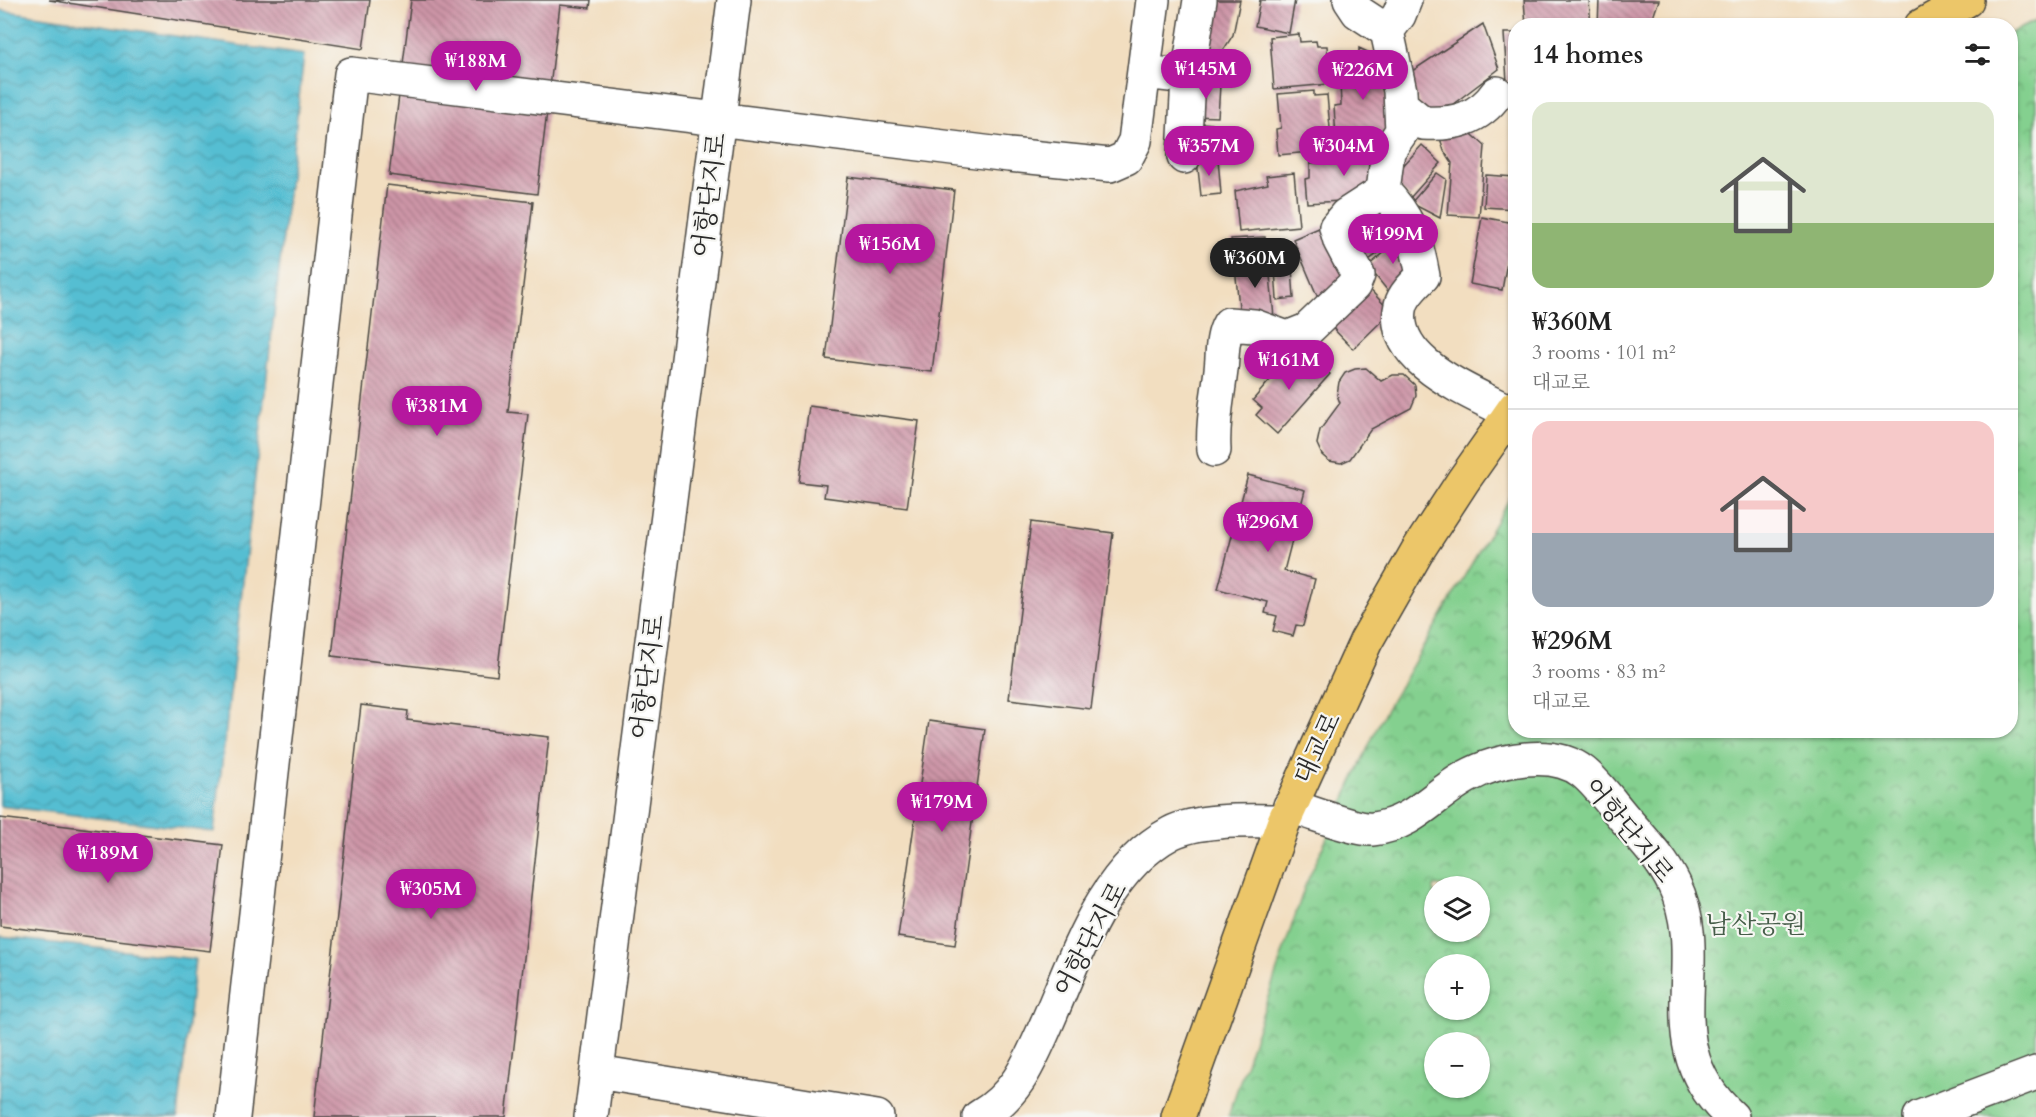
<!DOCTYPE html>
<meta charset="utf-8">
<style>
body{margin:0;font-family:Cardo,"Noto Serif KR",serif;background:#f2f2f2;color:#222;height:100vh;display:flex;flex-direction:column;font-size:22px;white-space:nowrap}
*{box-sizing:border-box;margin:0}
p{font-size:20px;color:#767676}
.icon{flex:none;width:33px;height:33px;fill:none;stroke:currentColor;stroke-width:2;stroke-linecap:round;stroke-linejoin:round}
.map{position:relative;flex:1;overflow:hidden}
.side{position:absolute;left:1508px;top:18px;width:510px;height:720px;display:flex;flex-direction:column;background:#fff;border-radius:24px;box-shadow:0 2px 4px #0004}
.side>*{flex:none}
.tools{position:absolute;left:1424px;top:876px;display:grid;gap:12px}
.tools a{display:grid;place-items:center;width:66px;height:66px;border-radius:50%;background:#fff;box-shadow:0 2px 4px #0004;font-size:30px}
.price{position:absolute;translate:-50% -51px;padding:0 14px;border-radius:21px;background:#b5179e;color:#fff;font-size:20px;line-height:39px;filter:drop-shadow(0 2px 3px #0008)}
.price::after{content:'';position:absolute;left:50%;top:36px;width:18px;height:14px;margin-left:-9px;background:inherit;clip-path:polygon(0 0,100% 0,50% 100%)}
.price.selected{background:#222;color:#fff}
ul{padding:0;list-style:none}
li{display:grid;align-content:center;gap:12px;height:318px;padding:0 24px}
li+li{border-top:2px solid #e0e0e0}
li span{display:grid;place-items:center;height:186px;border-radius:18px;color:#555}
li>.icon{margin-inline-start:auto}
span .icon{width:108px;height:108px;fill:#fffc;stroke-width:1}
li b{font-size:26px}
h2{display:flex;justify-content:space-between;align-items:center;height:72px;padding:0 24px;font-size:26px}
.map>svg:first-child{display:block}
.park{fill:url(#park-crowns);stroke:#587e5d;stroke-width:1.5;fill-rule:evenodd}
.water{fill:url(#water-waves);stroke:#40747e;stroke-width:1.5}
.building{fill:url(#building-back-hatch)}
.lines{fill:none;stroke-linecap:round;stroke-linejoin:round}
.minor-casing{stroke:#494641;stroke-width:36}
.major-casing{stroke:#494641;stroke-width:36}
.minor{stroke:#fff;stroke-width:33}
.major{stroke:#ecc669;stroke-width:33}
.labels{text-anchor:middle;stroke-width:4.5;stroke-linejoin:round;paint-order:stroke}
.street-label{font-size:26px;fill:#2b2b2b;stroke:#f6f6f2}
.park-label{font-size:26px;fill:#465d49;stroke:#f6f6f2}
</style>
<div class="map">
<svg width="2036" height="1117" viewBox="0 0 2036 1117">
<defs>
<pattern id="park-crowns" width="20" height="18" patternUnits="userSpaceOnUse" patternTransform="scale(1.5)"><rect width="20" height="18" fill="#84d08f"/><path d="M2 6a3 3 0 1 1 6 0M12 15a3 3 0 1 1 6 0" fill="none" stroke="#6ca975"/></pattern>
<pattern id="water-waves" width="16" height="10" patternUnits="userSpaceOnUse" patternTransform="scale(1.5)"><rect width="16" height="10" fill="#55bed2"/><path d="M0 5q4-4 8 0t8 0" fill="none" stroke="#479bab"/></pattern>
<pattern id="building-back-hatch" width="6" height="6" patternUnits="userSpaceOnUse" patternTransform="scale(1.5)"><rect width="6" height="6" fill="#cd95a7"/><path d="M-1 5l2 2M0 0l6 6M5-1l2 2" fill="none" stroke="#a77a88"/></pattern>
</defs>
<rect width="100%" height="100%" fill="#f6f6f2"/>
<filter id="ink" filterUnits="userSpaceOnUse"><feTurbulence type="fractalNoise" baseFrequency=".0167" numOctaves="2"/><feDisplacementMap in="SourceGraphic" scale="12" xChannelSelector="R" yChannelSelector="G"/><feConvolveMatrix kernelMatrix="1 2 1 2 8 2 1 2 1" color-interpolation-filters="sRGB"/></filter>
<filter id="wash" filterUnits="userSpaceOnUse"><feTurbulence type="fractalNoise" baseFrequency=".008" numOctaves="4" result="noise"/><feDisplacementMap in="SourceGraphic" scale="24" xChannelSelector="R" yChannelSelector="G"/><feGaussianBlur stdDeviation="1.35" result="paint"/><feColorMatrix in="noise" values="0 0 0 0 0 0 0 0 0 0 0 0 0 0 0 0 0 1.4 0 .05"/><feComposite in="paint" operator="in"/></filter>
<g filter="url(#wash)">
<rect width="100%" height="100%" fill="#f2dec0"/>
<!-- park -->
<path class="park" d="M2036,21V1117H1228L1305,886L1380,721L1515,489V730H2010V33ZM1434,886H1479V932H1434ZM1434,964H1479V1010H1434ZM1434,1042H1479V1088H1434Z"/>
<!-- water -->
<path class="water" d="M0,10L304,55L214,832L0,806Z
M0,937L195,959L178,1117H0Z"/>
<g id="blocks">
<!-- building -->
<path class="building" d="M49,0H370L363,49Z
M411,0H591L590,8L560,5L537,194L389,175Z
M1205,0H1240L1233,35L1212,68L1193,64Z
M1260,0H1295L1289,33L1255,26Z
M1524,0H1589L1591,26H1526Z
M1599,0H1659L1650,26H1598Z
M1483,24L1499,69L1440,114L1423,111L1406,75Z
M1504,33H1515V82H1507Z
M1299,34L1300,42L1316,41L1317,46H1327L1330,84L1274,89L1270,37Z
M1359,48L1380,58L1392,135L1336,139L1334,106L1341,105L1340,82L1349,81L1348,62L1359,61Z
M1194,83L1220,85L1218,117L1192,116Z
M1314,91V96L1327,95L1332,150L1278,155L1276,129L1281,128L1278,94Z
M1189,122L1212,124L1210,157L1187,155Z
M1464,127L1485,146L1479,217L1448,215L1452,163L1444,151L1439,135Z
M1422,145L1441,163L1410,198L1390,180Z
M1378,148L1381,186L1357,200L1307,203L1305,179L1310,178V163H1324V156H1344V150Z
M1218,159L1221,194L1201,196L1197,160Z
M1294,173L1299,226L1239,232L1235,191L1268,184L1266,176Z
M1437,173L1446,179L1440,218L1411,203Z
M1486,175L1515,177V209L1484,207Z
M848,177L954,190L932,372L826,359Z
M387,185L533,202L508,412L528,414L497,676L332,656Z
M1383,199L1407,231L1365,263L1341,232Z
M1482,217L1514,223L1502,290L1470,284Z
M1326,225L1354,275L1321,305L1293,239Z
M1265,237L1266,250L1232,252L1231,239Z
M1402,238L1415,254L1391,295L1368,266Z
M1291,253L1294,298L1277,300L1274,254Z
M1268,254L1275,328L1247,321L1239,307L1234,257Z
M1513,268H1515V286H1512Z
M1362,281L1391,312L1353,349L1323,318Z
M1306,353L1330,374L1277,434L1256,415L1262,408L1253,400L1292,354L1299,361Z
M1366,368L1381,381L1393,375H1404L1415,385L1416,396L1411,408L1371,429L1350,459L1341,463L1329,461L1322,455L1317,444L1320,430L1340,403L1337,395L1339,382L1345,373L1355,369Z
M809,406L919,421L907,508L824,497L826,485L799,482Z
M1248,475L1305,490L1284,571L1315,579L1303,626L1296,625L1293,636L1273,631L1277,616L1265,613L1268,602L1218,589Z
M1031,522L1113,533L1091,709L1009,699Z
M361,705L408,711L407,720L549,737L506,1117H314Z
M929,721L985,729L955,945L898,937Z
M0,818L223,845L210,951L0,926Z"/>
</g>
</g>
<g filter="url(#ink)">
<use href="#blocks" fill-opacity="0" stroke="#494641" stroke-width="1.5"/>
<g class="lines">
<defs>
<path id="minor" d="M1350,0L1358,12L1387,31
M1405,0L1399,15L1387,31L1400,91L1402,131L1388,151L1383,191C1408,216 1417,241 1423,276C1415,284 1404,294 1401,305C1387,361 1472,392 1511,413
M1144,72L1188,77L1200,0
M1401,105L1423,123C1454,125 1479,119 1497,93
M1184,157L1188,77
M1214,450C1212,422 1218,397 1221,370C1223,354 1221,338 1229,324L1254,326L1287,338L1307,330L1354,285L1358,275L1340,241L1336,227L1346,215L1383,191
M1290,806C1307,811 1359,831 1373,829C1414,824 1432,796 1466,777C1496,760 1553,748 1583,772C1598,784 1612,804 1625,819C1643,840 1662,859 1674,884C1713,964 1650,1044 1732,1117
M597,1072L877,1117
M233,1117L351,74L1009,155L1110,165L1126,158L1135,141L1153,0
M591,1117L734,0
M979,1117C1014,1097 1027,1068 1043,1032C1074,964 1100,871 1171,833C1200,818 1252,821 1284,821
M1920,1117L2036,1073"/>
<path id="major" d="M1921,26L1967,0
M1178,1117L1284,821L1366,641L1418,550L1463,481L1515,407"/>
</defs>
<!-- minor casing -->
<use href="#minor" class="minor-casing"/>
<!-- major casing -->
<use href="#major" class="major-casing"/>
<!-- minor -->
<use href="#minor" class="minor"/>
<!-- major -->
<use href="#major" class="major"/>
</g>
</g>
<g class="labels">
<!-- street labels -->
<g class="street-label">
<text transform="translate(709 195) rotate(-83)" y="9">어항단지로</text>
<text transform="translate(647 677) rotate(-83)" y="9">어항단지로</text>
<text transform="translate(1317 748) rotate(-65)" y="9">대교로</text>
<text transform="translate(1629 830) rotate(51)" y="9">어항단지로</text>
<text transform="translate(1090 939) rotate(-62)" y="9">어항단지로</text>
</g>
<!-- park labels -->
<g class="park-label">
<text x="1756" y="933">남산공원</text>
</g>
</g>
</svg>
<div class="tools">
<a><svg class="icon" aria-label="layers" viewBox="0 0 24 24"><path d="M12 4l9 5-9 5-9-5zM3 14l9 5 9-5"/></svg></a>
<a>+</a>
<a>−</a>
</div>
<b class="price" style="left:476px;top:92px">₩188M</b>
<b class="price" style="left:1206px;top:100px">₩145M</b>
<b class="price" style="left:1363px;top:101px">₩226M</b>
<b class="price" style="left:1209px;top:177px">₩357M</b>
<b class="price" style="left:1344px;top:177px">₩304M</b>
<b class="price" style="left:1393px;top:265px">₩199M</b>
<b class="price" style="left:890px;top:275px">₩156M</b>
<b class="price selected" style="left:1255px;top:289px">₩360M</b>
<b class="price" style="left:1289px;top:391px">₩161M</b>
<b class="price" style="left:437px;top:437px">₩381M</b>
<b class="price" style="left:1268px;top:553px">₩296M</b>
<b class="price" style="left:942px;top:833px">₩179M</b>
<b class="price" style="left:108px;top:884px">₩189M</b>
<b class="price" style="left:431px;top:920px">₩305M</b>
<section class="side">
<h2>14 homes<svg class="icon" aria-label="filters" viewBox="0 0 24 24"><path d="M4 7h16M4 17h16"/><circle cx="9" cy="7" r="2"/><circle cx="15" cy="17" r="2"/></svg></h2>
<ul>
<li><span style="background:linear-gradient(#dfe7d0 65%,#8fb573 0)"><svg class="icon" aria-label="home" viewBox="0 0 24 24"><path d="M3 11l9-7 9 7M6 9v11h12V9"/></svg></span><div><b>₩360M</b><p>3 rooms · 101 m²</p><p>대교로</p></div></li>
<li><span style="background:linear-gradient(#f6c9c9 60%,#9aa5b1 0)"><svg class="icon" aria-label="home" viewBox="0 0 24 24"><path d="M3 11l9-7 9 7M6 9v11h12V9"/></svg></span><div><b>₩296M</b><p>3 rooms · 83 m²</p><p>대교로</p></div></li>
</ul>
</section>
</div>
